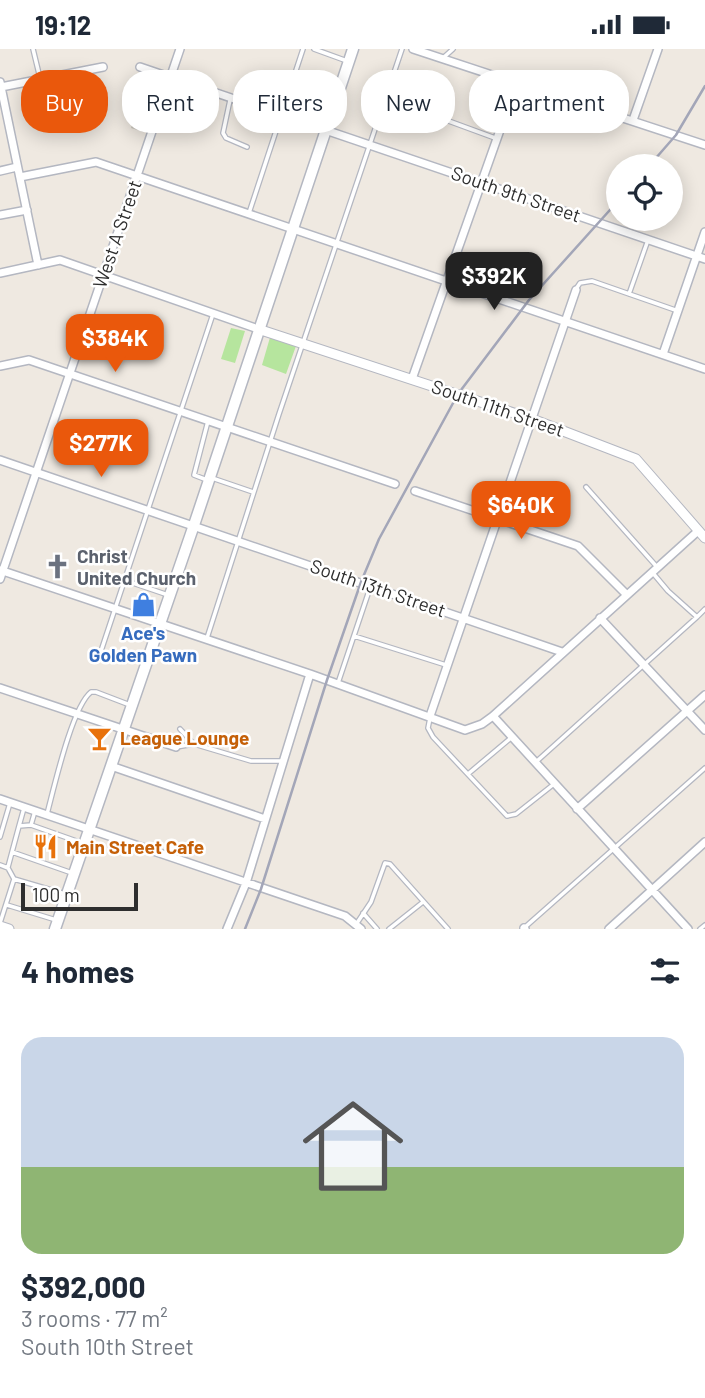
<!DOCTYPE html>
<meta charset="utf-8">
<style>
body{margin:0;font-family:Barlow,sans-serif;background:#f2f2f3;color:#1f2937;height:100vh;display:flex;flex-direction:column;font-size:26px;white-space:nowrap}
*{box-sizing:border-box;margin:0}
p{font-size:23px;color:#747a83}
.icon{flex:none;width:38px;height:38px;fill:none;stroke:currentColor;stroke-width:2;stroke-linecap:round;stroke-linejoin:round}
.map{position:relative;height:880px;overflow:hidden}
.side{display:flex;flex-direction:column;background:#fff;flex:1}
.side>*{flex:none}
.guide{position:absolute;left:21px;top:21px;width:663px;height:63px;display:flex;gap:14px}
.fabs{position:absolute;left:606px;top:105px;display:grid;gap:14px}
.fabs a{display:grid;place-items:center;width:77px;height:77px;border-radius:50%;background:#fff;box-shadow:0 4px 18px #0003;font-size:35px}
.scale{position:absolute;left:21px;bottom:18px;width:117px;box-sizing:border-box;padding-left:7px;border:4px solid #2e2e2e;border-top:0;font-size:19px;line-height:24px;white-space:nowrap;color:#2e2e2e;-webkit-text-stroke:5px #fff;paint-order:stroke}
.price{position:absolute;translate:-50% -60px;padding:0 16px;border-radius:14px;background:#ea580c;color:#fff;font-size:23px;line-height:46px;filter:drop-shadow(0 2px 4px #0008)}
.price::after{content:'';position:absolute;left:50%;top:42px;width:21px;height:16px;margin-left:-10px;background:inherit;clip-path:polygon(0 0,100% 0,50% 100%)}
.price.current{background:#222;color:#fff}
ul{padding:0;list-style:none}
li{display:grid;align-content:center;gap:14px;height:371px;padding:0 21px}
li+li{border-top:2px solid #e0e1e3}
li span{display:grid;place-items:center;height:217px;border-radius:21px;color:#555}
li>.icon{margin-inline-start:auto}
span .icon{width:126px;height:126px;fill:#fffc;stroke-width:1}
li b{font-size:30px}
h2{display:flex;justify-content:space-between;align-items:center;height:84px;padding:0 21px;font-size:30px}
.tag{padding:0 24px;border-radius:28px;background:#fff;box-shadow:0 4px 18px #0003;font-size:24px;line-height:63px}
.tag.current{background:#ea580c;color:#fff}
.status{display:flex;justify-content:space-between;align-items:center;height:49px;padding:0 35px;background:#fff;direction:ltr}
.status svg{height:19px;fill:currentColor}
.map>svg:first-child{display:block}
.green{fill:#b6e59e}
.building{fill:#cbc7bf}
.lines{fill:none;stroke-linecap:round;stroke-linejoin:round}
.service-casing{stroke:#b4b7c1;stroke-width:6}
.minor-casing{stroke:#b4b7c1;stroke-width:10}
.tertiary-casing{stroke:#b4b7c1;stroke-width:11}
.secondary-casing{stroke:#b4b7c1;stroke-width:13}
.service{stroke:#fff;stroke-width:3.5}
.minor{stroke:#fff;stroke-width:7}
.tertiary{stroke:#fff;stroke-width:9}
.secondary{stroke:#fff;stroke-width:10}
.rail{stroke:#a3a6b8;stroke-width:2.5}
.labels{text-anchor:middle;stroke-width:5;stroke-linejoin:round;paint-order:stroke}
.street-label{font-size:19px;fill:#2e2e2e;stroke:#fff}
.worship-label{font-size:19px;font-weight:bold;fill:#5b616d;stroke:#fff;text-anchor:start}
.shop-label{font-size:19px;font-weight:bold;fill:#366cbe;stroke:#fff}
.food-label{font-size:19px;font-weight:bold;fill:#c56008;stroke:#fff;text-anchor:start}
</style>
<div class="status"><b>19:12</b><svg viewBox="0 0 49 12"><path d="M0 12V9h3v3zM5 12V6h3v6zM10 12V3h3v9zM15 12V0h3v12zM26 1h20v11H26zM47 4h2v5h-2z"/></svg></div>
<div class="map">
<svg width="705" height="880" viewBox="0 0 705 880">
<rect width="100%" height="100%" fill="#efe9e1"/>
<!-- green -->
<path class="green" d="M231,279L245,282L235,314L221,310Z
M271,285L296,297L286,325L262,316Z"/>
<!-- building -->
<path class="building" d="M143,45L156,49L144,83L131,79Z"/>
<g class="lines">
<defs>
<path id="service" d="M33,0L40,29
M314,0L347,12
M443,9L453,0
M386,49L495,89
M230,51L223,84L226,89L247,98
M249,164L303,0
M576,240L580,234L592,232L678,262
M629,245L648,191
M212,429L253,443
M207,431L194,426L208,372
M586,438L657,518
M124,531L168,546
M697,568L705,560
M354,587L446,616
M207,589L279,365L402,0
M99,608L213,265
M338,634L370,539
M430,669L428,679L433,688L507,767L516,765L554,735
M180,680L193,694
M176,698L194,695L251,712H283
M537,712L697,568L668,542L652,523
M468,725L512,688
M47,765C54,739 72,658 91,643H96L130,656
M31,776L35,762
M19,777L24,759
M0,788L10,754
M0,816L8,819L14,830
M8,818L12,803
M72,824L12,803L19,777L31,776L82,794
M7,856L56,871
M363,864L377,880
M0,874L14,830L65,845
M357,874L371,853L385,814L390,815L448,880
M524,879L705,719
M389,880L423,853
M700,880L705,876"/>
<path id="minor" d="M413,0L705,96
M140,18L705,210
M0,33L38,216
M1,38L103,18
M633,71L658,0
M0,122L17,118
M20,128L96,113L705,320
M0,166L27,161
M0,224L60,211L258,280
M663,305L705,183
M0,317L29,311L395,435
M412,330L517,33
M0,411L562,603
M415,442L578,497L626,545
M0,521L310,625L465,681L482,675L493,667L698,482
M0,530L180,0
M600,569L705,681
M0,639L176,698
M430,667L576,241
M493,667L688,880
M111,717L265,770
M0,750L345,867L361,880
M577,760L705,646
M524,879L525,880
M227,880L246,834L310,625
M609,880L705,793"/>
<path id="tertiary" d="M258,280L532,370L636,410L705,489
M0,877L9,880"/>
<path id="secondary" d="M55,880L194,476L353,0"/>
</defs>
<!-- service casing -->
<use href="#service" class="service-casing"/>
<!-- minor casing -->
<use href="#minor" class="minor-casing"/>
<!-- tertiary casing -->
<use href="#tertiary" class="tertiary-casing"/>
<!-- secondary casing -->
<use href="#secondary" class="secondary-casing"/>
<!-- service -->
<use href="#service" class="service"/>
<!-- minor -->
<use href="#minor" class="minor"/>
<!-- tertiary -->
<use href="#tertiary" class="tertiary"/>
<!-- secondary -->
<use href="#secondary" class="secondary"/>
<!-- rail -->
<path class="rail" d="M649,117L676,86L705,37
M245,880L261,840L327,631L361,533L379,490L458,345L529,251L618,152"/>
</g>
<!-- icons -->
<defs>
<symbol id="church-bare" viewBox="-9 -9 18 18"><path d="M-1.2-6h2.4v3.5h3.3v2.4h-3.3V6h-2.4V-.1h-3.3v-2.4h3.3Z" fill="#6b7280" stroke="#fff" stroke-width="2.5" paint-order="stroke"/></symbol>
<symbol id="shop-bare" viewBox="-9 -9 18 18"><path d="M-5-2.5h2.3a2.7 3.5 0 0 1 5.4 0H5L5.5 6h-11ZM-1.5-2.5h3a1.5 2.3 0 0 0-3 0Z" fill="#3f7fe0" stroke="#fff" stroke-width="2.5" paint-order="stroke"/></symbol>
<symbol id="bar-bare" viewBox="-9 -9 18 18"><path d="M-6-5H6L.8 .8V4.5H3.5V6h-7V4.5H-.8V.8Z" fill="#e8710a" stroke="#fff" stroke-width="2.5" paint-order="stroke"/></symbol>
<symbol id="restaurant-bare" viewBox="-9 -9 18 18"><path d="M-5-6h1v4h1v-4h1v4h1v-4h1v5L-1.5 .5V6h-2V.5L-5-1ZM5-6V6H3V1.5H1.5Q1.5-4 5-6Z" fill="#e8710a" stroke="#fff" stroke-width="2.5" paint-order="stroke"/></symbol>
</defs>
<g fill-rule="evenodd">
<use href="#church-bare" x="40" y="500" width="35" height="35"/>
<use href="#shop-bare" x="126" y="538" width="35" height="35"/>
<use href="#bar-bare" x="82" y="672" width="35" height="35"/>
<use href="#restaurant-bare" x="28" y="780" width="35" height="35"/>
</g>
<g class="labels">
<!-- street labels -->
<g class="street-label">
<text transform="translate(516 145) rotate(19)" y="7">South 9th Street</text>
<text transform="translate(117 185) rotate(-71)" y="7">West A Street</text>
<text transform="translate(498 359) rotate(19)" y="7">South 11th Street</text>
<text transform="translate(378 539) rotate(19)" y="7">South 13th Street</text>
</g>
<!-- worship labels -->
<g class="worship-label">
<text x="77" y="514">Christ<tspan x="77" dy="22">United Church</tspan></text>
</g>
<!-- shop labels -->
<g class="shop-label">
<text x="143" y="591">Ace's<tspan x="143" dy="22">Golden Pawn</tspan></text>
</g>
<!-- food labels -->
<g class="food-label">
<text x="120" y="696">League Lounge</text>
<text x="66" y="805">Main Street Cafe</text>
</g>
</g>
</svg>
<div class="fabs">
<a><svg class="icon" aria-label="locate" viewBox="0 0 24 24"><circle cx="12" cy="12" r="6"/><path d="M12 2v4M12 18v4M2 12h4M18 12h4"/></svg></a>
</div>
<div class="scale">100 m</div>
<b class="price current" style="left:494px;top:263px">$392K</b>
<b class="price" style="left:115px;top:325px">$384K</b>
<b class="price" style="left:101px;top:430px">$277K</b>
<b class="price" style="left:521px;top:492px">$640K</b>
<div class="guide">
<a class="tag current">Buy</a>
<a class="tag">Rent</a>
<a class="tag">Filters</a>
<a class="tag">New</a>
<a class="tag">Apartment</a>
</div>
</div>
<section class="side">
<h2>4 homes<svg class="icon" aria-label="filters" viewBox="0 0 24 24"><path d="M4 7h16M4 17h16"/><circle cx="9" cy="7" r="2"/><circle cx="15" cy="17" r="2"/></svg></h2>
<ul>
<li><span style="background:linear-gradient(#c9d6e8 60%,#8fb573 0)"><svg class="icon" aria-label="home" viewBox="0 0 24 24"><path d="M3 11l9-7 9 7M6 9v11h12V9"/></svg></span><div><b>$392,000</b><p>3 rooms · 77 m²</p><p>South 10th Street</p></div></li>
</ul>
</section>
